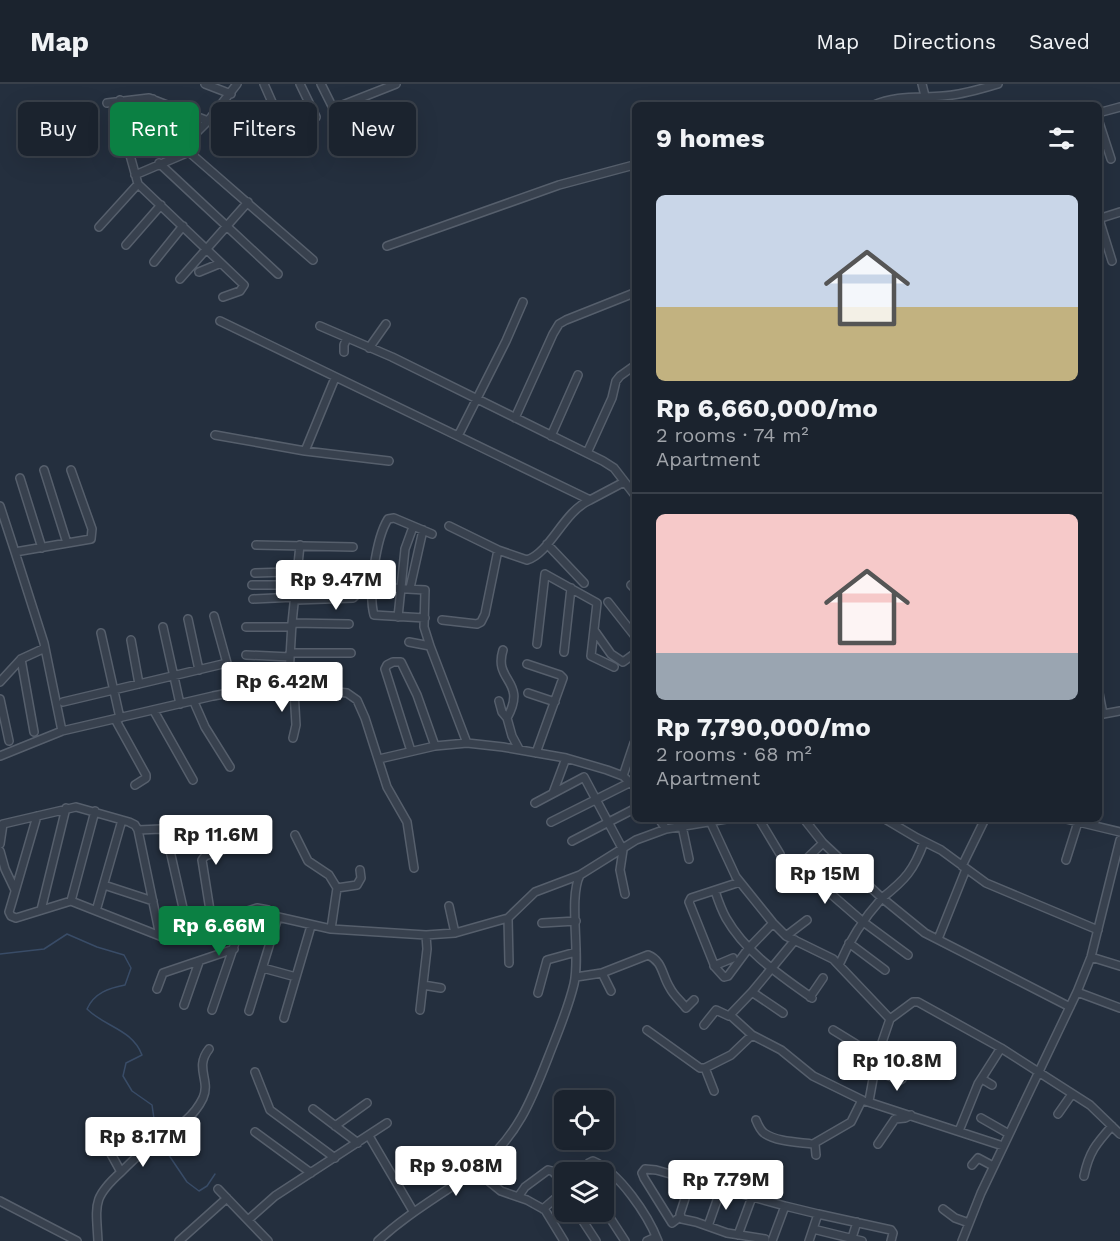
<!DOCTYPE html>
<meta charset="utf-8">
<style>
body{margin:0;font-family:"Work Sans",sans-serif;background:#242b36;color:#f1f3f6;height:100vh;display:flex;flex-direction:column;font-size:22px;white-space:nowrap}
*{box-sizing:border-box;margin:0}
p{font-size:20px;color:#a0a4aa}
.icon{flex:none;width:33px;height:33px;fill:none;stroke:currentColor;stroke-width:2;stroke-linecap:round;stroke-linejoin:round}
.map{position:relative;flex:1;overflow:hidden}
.drawer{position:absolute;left:632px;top:18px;width:470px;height:720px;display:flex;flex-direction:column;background:#1b232e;border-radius:9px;box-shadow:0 6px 24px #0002,0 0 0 2px #39404a}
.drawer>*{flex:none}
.banner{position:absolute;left:18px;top:18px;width:524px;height:54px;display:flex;gap:12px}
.tools{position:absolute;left:554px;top:1006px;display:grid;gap:12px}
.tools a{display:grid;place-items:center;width:60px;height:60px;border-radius:9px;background:#1b232e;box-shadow:0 6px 24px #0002,0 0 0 2px #39404a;font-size:30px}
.price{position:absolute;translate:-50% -51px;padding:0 14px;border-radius:6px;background:#fff;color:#222;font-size:20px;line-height:39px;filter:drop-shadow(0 2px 3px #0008)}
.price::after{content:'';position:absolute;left:50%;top:36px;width:18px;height:14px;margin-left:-9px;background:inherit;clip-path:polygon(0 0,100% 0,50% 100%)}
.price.active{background:#0b8043;color:#fff}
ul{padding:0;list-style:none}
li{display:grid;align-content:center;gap:12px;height:318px;padding:0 24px}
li+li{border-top:2px solid #39404a}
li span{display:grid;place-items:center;height:186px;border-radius:9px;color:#555}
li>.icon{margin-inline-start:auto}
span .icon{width:108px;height:108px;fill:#fffc;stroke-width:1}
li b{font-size:26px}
h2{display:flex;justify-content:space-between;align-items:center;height:72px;padding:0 24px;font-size:26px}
.chip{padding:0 21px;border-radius:9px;background:#1b232e;box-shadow:0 6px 24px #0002,0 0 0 2px #39404a;font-size:21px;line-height:54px}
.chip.active{background:#0b8043;color:#fff}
header{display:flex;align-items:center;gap:36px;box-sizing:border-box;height:84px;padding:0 30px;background:#1b232e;border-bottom:2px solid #39404a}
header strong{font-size:28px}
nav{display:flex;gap:33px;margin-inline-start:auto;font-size:21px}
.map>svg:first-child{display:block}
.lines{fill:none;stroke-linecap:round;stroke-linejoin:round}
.stream{stroke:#394c67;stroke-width:1.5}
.minor-casing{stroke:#565f6c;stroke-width:10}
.minor{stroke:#38414e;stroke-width:7}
</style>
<header>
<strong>Map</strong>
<nav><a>Map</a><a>Directions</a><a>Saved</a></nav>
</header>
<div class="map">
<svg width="1120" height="1157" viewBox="0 0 1120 1157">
<rect width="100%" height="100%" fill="#242f3e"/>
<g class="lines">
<!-- stream -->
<path class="stream" d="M0,870L44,865L67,850L97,863L124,871L131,884L125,901C109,904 94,909 87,925C105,943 132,945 142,971L126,979L123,992L132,1007L152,1021L157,1055
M160,1058L187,1098L199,1107L207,1102L215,1090"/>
<defs>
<path id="minor" d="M205,0L231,10
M237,0L208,37L186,59L189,68L313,176
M264,0L283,43
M300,0L316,33
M321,0L332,22L335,24L396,0
M922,0L925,12
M153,15L160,59L164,62L186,59
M120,16L128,64L138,100L244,201L240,207L223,213
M107,19L149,14L208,37
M874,21C895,11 921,14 943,12C962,11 980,5 998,0
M1098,29L1120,23
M1098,35L1111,75
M159,79L278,190
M135,91L189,68
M1098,135L1120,128
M1099,135L1112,177
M99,143L138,100
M126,161L161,121
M387,162L559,101L634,81
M154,178L183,142
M199,188L221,179
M180,195L248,118
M220,237L590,416L624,398
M320,242L392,273L603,377L614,384L634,410
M369,264L386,240
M344,268V261L347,254
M515,334L553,250L559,240L566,236L634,209
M215,351L305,367L389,377
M458,352L506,257L523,218
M551,352L578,291
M305,367L335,294
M587,369L612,314L616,297L620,292L634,282
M44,386L67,459
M20,394L42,464
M0,422L15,468
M449,442L498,466L527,476C551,468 563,428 590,416
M547,460L584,499
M256,461L353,463
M300,461L292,539L288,608H337L347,609L357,616L365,634L387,703L407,738L414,784
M255,489L354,486
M252,501H297
M631,501L634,504
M373,503L425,506L424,543L430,562
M410,504L423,446
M253,515L296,513
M296,516L353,514L356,511
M608,518L634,551
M398,533L405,465L413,443
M425,534L374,531C368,509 376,454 388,435L394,434L432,450
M188,535L199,586
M442,536L477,540L481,538L485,530L498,466
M292,539L349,540
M163,543L180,620
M246,543H292
M594,546L611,570L623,578L634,570
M101,549L120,634
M131,556L139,600
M409,558L430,562L467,659
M537,560L545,490L597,519L591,572L614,583
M503,566C493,598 528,596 507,634L512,652L519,665
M564,568L571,504
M290,569H351
M246,571L290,573
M21,575L34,648
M527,580L560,591L563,594L536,669
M0,598L21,575L45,564
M1098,604L1103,630
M528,609L555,618
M0,615L9,657
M499,617L502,628L507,634
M63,618L227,579L214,532
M194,618L205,643L230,683
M154,627L193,696
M1098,631L1120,627
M115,635L146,691V694L135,701
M62,647L44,559L15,468L91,455L92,445L71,386
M293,654L296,641L294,607
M411,667L385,585L387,581L393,578H401L417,611L435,662
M0,672L62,647L213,612L240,607L288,608
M379,675L435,662L467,659L503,663L566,674L607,686L623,692L634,702
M623,692L634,659
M553,709L566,674
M535,719L584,693L623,766L620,786L625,810
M37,732L12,818L9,828L11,832L16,834L71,817L160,852L173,851L257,824L268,826L278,833L331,845L426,851L455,849L508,834L535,808L580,791
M659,735L666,745
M759,735L780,770
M804,735L823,759L882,814C905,796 914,786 924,758
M885,735L917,754L941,766L986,799L1098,846
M1066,735L1120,748
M710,737L736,793L773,839L786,852L833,875L890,935L877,973L869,1017
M551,738L631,698
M682,742L689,775
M295,751L308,777L329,791L337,804L331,845
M572,757L634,725
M823,759L801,780V784L862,837L908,871
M0,760L3,740L76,723L129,738L135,741L138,746
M228,764L240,757
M0,767L5,785L15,806
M1066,776L1078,738
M962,782L985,735
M740,798L691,814L689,818L715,883L724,893L728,892L748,865L773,839
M104,801L153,817
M337,804L357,801L361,794L360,786
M715,807C718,816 721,825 726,834C746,869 780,891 812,914
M71,817L95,727
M449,822L455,849
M41,826L66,724
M96,827L122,736
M508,834L509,879
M212,839L202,776L205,772L228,764L223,744
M542,839L576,837
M160,852L138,746L161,745L166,749L188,846
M786,852L807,836
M938,855L966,785
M849,859L885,886
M1091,873L1120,882
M839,881C850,855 864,834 882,814L925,849L1070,923
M714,882L733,874
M263,884L296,893
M602,889L611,907
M576,893L602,889L648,871C663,877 662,892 670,904C674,912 681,917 686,924L694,916
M423,901L441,904
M157,905L163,889L234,865
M1077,908L1120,924
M538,909L547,876L576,868
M810,913L823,894
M184,921L199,878
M212,926L246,827
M420,926L427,865L426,851
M249,927L278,833
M783,929L752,908L795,856
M730,931L752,951
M284,934L311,842
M890,935L913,918H918L1001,964L1090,1021L1120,1050
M704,941L716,926L729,932L752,908
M647,946L700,984H705L731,971L752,951L781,966L813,992L862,1016L1003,1062
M833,946L877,973
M705,984L714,1007
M874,986L900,996L902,995L905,987
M255,988L270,1026L335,1074
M982,995L992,1001
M313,1025L358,1059
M1058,1030L1072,1010
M981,1034L1009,1050
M756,1036C758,1041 760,1046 764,1049C777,1058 798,1058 813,1060L851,1038L862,1016
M335,1042L367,1019
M959,1047L978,1000L1001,964
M255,1048L311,1089
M369,1052L413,1127
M815,1060L816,1071
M878,1060L895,1035L905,1034L911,1031
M972,1081L978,1074L993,1082
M475,1086L501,1107L527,1116L545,1126L564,1157
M121,1088C131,1078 141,1068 152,1060C172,1046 192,1037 203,1014C211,996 194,984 209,965
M578,1089L589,1079L593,1077C619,1088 648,1131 658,1157
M1084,1092C1089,1068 1096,1060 1112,1042
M691,1096L680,1130L682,1135L696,1138L727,1149L765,1155
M218,1105L268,1157
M518,1113L525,1103L548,1086L552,1087L564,1098
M0,1117L77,1157
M785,1122L818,1130
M603,1123L625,1157
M543,1125L564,1107
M943,1125L955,1134L969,1139
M577,1128L596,1157
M680,1133L672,1139L644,1094L642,1089L645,1085L656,1086L785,1122L772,1157
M248,1136L275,1112L387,1039
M708,1142L721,1105
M813,1145L862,1157
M738,1151L752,1113
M98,1157C96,1120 92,1114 121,1088L105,1059
M179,1157L227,1114
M378,1157C409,1128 445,1109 478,1084C521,1050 534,1009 553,961C561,941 569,921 574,900C581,871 568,814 580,791L636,756L666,745L726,735
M647,1157L656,1153
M809,1157L818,1130L891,1146L893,1149L891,1157
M851,1157L857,1138
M962,1157L981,1109L1077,908L1091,873L1120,756"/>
</defs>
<!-- minor casing -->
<use href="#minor" class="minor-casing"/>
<!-- minor -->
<use href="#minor" class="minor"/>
</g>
</svg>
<div class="tools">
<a><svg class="icon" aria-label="locate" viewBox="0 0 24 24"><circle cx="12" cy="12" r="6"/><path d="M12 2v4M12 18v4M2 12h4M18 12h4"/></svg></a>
<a><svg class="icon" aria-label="layers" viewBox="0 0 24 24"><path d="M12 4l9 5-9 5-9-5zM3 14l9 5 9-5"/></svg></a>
</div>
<b class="price" style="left:336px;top:527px">Rp 9.47M</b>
<b class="price" style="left:282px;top:629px">Rp 6.42M</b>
<b class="price" style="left:216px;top:782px">Rp 11.6M</b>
<b class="price" style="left:825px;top:821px">Rp 15M</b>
<b class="price active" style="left:219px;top:873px">Rp 6.66M</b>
<b class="price" style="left:897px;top:1008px">Rp 10.8M</b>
<b class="price" style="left:143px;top:1084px">Rp 8.17M</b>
<b class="price" style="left:456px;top:1113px">Rp 9.08M</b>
<b class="price" style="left:726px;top:1127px">Rp 7.79M</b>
<div class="banner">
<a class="chip">Buy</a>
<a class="chip active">Rent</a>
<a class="chip">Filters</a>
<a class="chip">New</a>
</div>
<section class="drawer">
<h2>9 homes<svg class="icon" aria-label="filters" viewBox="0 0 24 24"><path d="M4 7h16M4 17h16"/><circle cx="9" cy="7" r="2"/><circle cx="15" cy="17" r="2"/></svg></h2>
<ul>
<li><span style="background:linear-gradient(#c9d6e8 60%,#c2b280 0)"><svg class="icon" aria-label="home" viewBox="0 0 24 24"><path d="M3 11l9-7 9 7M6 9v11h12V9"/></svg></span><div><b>Rp 6,660,000/mo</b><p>2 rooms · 74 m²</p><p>Apartment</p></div></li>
<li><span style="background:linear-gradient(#f6c9c9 75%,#9aa5b1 0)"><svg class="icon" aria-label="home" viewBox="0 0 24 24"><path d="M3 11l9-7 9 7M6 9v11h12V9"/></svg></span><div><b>Rp 7,790,000/mo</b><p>2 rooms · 68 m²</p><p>Apartment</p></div></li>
</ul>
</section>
</div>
